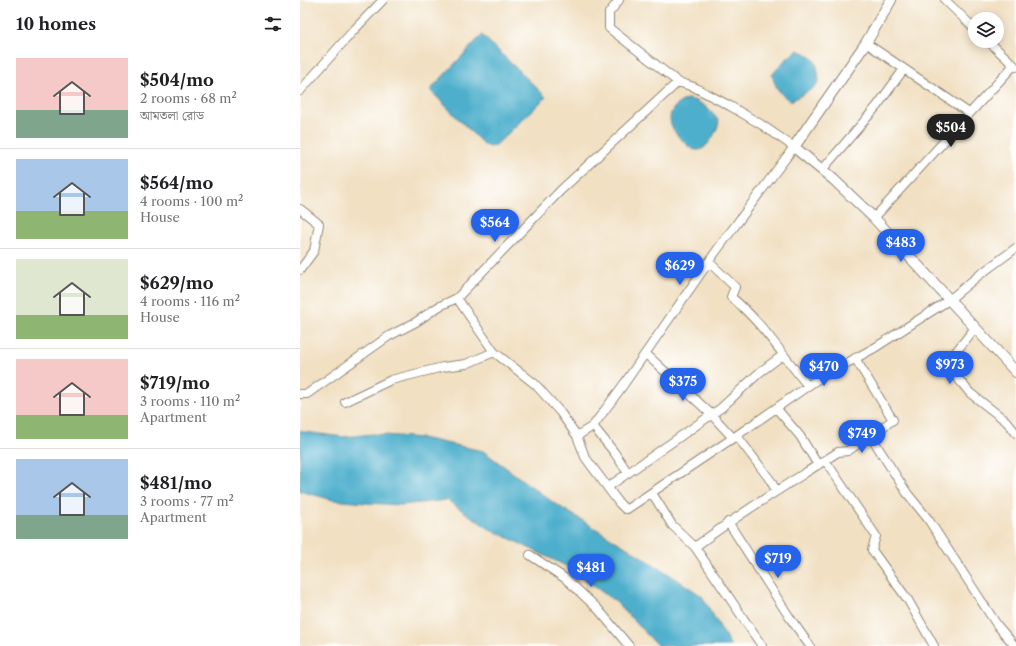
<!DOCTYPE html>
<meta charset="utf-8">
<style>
body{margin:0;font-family:"Libre Caslon Text","Noto Serif Bengali",serif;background:#f2f2f2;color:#202124;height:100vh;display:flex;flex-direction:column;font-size:15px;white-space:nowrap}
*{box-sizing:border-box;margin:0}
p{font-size:13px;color:#757577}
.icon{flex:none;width:22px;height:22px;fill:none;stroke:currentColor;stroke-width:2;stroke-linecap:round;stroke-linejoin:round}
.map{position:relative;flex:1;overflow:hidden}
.panel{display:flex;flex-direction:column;background:#fff;width:300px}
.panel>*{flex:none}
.fabs{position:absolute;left:668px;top:12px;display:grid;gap:8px}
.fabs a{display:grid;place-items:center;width:36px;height:36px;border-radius:50%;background:#fff;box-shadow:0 2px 10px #0003;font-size:20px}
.price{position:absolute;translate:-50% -34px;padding:0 9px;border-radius:14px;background:#2563eb;color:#fff;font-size:13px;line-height:26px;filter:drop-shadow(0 1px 2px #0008)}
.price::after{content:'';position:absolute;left:50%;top:24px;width:12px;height:9px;margin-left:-6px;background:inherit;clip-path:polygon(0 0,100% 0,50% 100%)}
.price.active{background:#222;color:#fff}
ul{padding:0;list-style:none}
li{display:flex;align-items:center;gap:12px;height:100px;padding:0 16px}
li+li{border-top:1px solid #e0e0e0}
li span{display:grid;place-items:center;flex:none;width:112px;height:80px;border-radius:0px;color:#555}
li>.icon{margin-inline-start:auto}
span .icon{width:48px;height:48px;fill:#fffc;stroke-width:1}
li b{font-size:17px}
h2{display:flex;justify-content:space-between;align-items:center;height:48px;padding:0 16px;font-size:17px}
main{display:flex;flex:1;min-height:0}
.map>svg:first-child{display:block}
.water{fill:#4dafcc;stroke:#3c6d7c}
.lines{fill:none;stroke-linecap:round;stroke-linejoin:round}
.minor-casing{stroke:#8e8676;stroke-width:10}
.major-casing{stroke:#8e8676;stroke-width:12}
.minor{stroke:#fff;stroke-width:8}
.major{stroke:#fff;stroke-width:10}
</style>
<main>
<section class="panel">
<h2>10 homes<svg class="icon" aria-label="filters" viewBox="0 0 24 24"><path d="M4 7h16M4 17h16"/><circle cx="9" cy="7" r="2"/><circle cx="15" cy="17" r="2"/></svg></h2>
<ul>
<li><span style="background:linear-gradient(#f6c9c9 65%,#7fa58c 0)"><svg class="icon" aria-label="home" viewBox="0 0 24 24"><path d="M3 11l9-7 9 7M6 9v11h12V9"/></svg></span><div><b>$504/mo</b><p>2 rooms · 68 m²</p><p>আমতলা রোড</p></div></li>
<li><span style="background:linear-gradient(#a9c7e8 65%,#8fb573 0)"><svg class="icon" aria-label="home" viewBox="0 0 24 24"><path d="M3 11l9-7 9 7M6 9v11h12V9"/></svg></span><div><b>$564/mo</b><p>4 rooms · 100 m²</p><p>House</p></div></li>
<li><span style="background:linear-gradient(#dfe7d0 70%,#8fb573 0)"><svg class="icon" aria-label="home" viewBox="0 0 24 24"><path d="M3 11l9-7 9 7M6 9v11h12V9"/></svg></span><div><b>$629/mo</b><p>4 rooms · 116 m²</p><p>House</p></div></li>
<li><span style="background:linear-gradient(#f6c9c9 70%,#8fb573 0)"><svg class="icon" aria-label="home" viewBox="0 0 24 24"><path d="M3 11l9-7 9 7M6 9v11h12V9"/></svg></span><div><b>$719/mo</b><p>3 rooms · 110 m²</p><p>Apartment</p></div></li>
<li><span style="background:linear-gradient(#a9c7e8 70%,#7fa58c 0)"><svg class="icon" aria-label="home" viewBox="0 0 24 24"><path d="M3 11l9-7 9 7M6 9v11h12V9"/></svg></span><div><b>$481/mo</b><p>3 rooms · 77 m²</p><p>Apartment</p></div></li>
</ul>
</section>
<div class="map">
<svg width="716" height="646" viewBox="0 0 716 646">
<rect width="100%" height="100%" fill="#fff"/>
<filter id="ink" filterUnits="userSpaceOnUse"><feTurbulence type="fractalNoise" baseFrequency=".025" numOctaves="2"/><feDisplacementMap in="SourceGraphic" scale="8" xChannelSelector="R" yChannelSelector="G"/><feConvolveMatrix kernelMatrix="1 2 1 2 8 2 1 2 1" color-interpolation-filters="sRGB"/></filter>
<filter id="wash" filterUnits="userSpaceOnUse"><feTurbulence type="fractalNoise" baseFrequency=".012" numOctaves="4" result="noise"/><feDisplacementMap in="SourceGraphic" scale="16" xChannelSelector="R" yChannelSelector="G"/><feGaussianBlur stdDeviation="0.9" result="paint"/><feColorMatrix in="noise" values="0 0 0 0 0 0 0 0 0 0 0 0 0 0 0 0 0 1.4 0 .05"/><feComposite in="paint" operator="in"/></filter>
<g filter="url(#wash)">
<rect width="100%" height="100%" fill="#f1e0c2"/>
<!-- water -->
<path class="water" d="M182,35L246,97L196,145L190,147L184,145L130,90Z
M498,50C517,58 517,62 519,82L512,89L491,101C479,94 476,88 472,75L485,60Z
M387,99C399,99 413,112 419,122C417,131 407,151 397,150C392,150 387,145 384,142C367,127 363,109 387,99Z
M0,430L4,432L44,437L73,434L122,438L183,451L254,503L355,565L402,596L431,646H358L316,602L266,566L188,528L147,500L102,505L66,503L33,500L0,491Z"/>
</g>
<g filter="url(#ink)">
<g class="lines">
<defs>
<path id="minor" d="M645,0L675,29
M688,41L716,67
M566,43L669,113
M0,91L53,31L83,0
M522,170L577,106L604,69
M0,209L19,224L14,251L0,270
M574,218L714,65
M409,262L435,287L431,297C462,322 483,356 508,386
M157,298L194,352L235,384L260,412L277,436L285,457L319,503L325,509H327L433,438L518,379L576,347L649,300L678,276L716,248
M675,328L646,364L670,393L706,421L716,433
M346,354L411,414L433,438
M0,394H7L89,336L116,322L138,307L157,298L261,190L378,82
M45,402L91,380L143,367L166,364L194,352
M476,408L500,436L518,465
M293,426L314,452L328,473
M570,435L607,493L628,519L697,625L715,646
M277,436L293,426L324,384L417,250L494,147L462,125L430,106L394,87L378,82L309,28V13L319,0
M437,436L471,481L476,491
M525,460L576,536L572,550L608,600L634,646
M308,487L421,408L460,372L483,355
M352,493L372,525L395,547L462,646
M428,522L490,618L510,646
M395,547C441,512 490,483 538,452L548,451L593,420L555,358
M230,555L266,579L298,609L329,646"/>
<path id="major" d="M591,0L566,43L494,147L533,179L574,218L716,372"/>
</defs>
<!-- minor casing -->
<use href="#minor" class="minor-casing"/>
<!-- major casing -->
<use href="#major" class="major-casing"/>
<!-- minor -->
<use href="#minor" class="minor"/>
<!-- major -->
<use href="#major" class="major"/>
</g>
</g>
</svg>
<div class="fabs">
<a><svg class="icon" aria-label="layers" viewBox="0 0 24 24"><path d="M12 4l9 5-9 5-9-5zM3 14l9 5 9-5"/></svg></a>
</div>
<b class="price active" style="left:651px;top:148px">$504</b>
<b class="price" style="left:195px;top:243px">$564</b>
<b class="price" style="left:601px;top:263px">$483</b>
<b class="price" style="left:380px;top:286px">$629</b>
<b class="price" style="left:650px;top:385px">$973</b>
<b class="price" style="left:524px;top:387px">$470</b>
<b class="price" style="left:383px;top:402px">$375</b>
<b class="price" style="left:562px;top:454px">$749</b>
<b class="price" style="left:478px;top:579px">$719</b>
<b class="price" style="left:291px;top:588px">$481</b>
</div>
</main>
